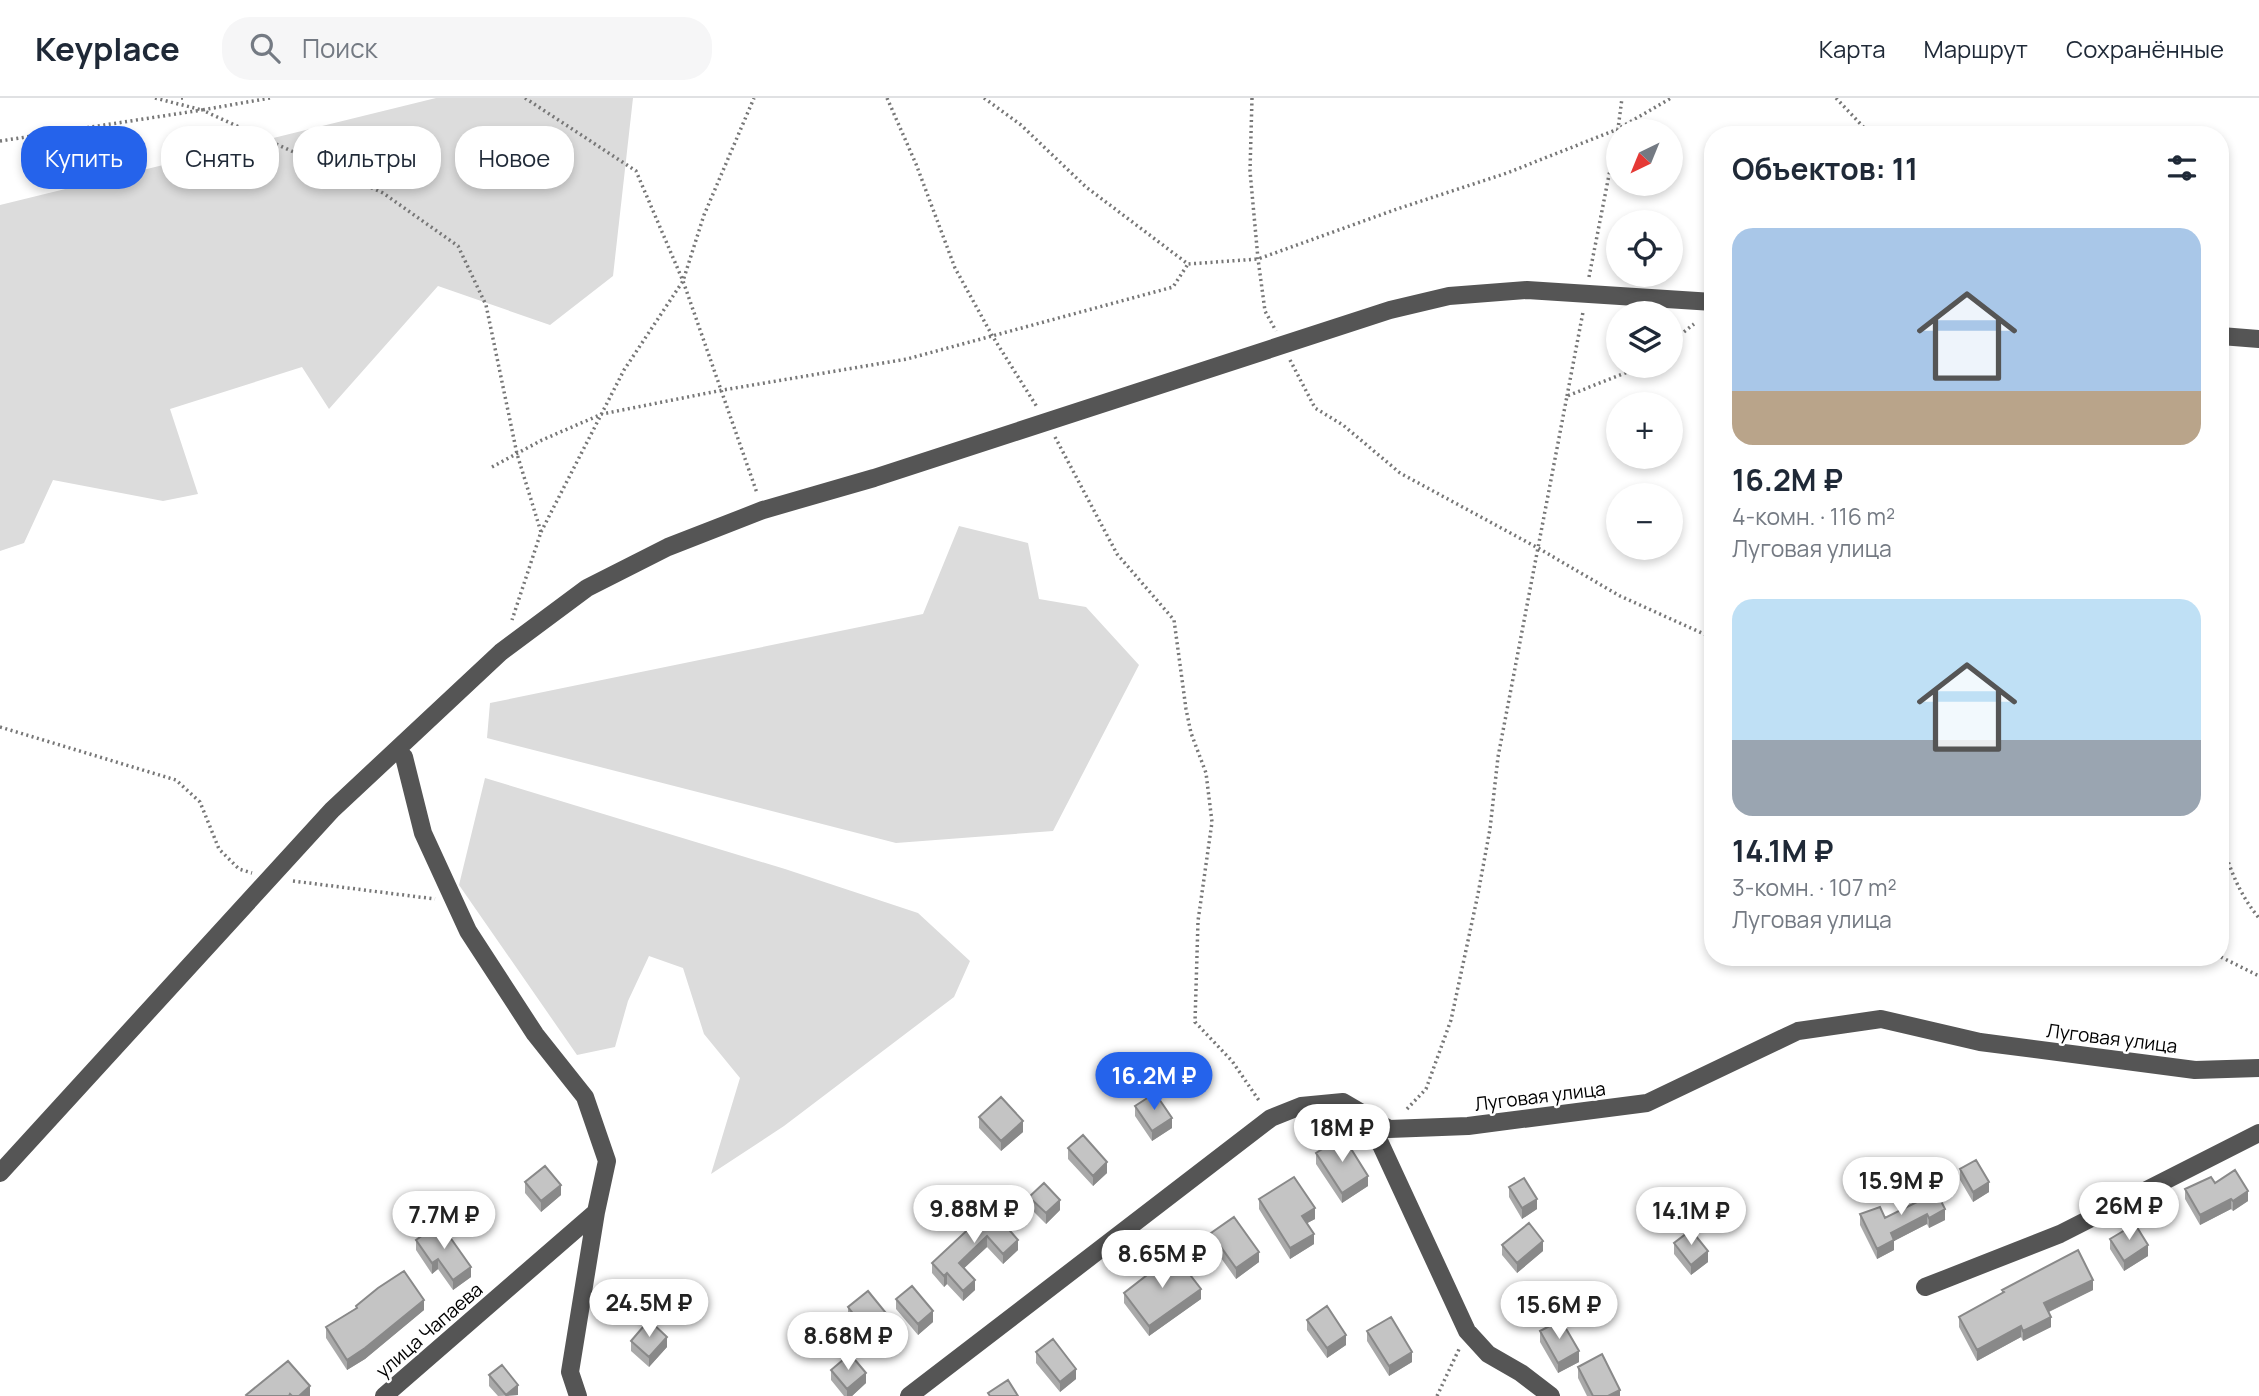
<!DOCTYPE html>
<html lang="ru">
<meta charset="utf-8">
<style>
body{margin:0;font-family:Manrope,sans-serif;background:#f6f6f7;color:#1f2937;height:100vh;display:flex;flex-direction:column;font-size:26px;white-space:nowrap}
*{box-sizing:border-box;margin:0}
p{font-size:23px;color:#747a83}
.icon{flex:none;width:38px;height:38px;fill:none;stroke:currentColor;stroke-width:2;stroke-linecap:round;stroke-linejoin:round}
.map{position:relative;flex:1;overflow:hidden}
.sheet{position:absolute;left:1704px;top:28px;width:525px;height:840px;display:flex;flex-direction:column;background:#fff;border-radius:28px;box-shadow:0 4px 10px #0003}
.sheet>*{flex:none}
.top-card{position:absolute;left:21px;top:28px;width:665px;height:63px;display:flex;gap:14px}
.needle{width:46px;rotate:223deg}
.fabs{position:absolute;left:1606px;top:21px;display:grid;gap:14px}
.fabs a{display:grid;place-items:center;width:77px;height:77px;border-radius:50%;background:#fff;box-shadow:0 4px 10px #0003;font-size:35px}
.price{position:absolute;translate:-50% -60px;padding:0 16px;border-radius:24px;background:#fff;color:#222;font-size:23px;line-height:46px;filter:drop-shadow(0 2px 4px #0008)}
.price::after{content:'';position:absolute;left:50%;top:42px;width:21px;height:16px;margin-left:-10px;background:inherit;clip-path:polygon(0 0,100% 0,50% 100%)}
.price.on{background:#2563eb;color:#fff}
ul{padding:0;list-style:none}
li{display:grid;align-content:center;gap:14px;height:371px;padding:0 28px}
li span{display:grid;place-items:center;height:217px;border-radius:21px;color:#555}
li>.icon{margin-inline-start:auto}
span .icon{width:126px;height:126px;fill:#fffc;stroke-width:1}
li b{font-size:30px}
h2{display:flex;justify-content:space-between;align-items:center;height:84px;padding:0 28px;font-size:30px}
.tag{padding:0 24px;border-radius:28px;background:#fff;box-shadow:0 4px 10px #0003;font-size:24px;line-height:63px}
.tag.on{background:#2563eb;color:#fff}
header{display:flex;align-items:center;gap:42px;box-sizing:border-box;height:98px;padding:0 35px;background:#fff;border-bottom:2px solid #e0e1e3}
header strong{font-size:33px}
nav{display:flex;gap:38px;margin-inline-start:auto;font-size:24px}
.search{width:490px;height:63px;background:#f6f6f7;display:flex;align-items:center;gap:18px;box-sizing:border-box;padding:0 24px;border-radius:28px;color:#747a83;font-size:26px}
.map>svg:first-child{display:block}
.green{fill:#dcdcdc}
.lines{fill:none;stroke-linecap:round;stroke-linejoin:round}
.path{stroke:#777;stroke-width:3.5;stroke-dasharray:2 3.5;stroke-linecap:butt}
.minor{stroke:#555;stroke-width:18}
.wall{fill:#a9a9a9}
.shaded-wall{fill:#898989}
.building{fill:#c4c4c4;stroke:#898989;stroke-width:2}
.labels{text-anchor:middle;stroke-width:5;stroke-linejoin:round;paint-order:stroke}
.street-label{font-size:19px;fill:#000;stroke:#fff}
</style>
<header>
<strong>Keyplace</strong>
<div class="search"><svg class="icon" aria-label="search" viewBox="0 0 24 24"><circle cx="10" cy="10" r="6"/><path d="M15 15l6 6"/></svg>Поиск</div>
<nav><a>Карта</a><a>Маршрут</a><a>Сохранённые</a></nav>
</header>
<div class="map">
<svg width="2259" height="1298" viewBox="0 0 2259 1298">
<rect width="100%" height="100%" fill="#fff"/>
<!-- green -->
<path class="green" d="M436,0H633L613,178L550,227L438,188L329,311L302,269L170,311L198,396L163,403L53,382L24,445L0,453V107Z
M959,428L1028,445L1039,501L1086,509L1139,567L1053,733L896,745L487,640L490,605L923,516Z
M485,680L785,771L918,815L970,863L954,899L784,1028L711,1076L740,980L704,936L683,870L649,858L628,903L615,949L577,957L459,787Z"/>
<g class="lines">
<!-- path -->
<path class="path" d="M155,0L202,12L270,0
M181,0H185
M525,0L636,73L683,183L757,395
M887,0L916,66L955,170L993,239L1037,309
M984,0L1021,27L1086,89L1188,166L1258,161L1397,111L1507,75L1618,31L1622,0
M1252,0L1250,73L1258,161L1265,213L1276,233
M1836,0L1871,37
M0,43L202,12L383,95L458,148L486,207L517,356L541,434L512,522
M1589,179L1618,31L1671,0
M1671,244L1694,226
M1290,262L1315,310L1343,327L1400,375L1538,450L1620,498L1713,540
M1567,298L1583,214
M1055,339L1117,456L1174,522L1186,611L1191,635L1206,675L1212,724L1198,823L1195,924L1232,963L1260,1004
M492,369L542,342L602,316L723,292L907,261L1173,189L1188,166
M541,434L624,272L683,183L704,117L754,0
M0,629L176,682L200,704L219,751L239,771L252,775
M2221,738C2228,768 2239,796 2259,820
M293,783L435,801
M2221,859L2259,878
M1407,1011L1426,991L1451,922L1478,796L1490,731L1498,659L1567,298L1630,273L1637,268
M1437,1298L1460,1249"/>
<!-- minor -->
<path class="minor" d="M2221,238L2259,241
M396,653L404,659L423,735L468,833L535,936L585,999L607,1063L596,1114L570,1274L578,1298
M1368,1019L1467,1233L1488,1256L1521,1275L1551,1298
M0,1075L332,712L501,554L587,490L668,449L763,412L874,380L1390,212L1449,198L1527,192L1713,204
M1925,1189L2060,1136L2259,1035
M384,1298L596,1114
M909,1298L1271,1020L1301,1008L1343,1004L1389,1031L1468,1028L1647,1005L1798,933L1881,921L1980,944L2195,972L2259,970"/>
</g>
<!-- wall -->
<path class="wall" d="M1135,1008L1172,1030L1152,1043L1135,1018Z
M979,1019L1023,1034L1001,1053L979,1030Z
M1068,1050L1107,1075L1093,1088L1068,1061Z
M1316,1055L1368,1088L1342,1105L1316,1066Z
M1960,1071L1989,1094L1973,1104L1960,1082Z
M525,1084L561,1097L541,1114L525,1095Z
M2215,1085L2248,1103L2233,1113L2231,1111L2200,1127L2185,1101V1091Z
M1509,1089L1537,1111L1522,1121L1509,1099Z
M1917,1098L1945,1122L1929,1130L1927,1126L1894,1143V1152L1877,1161L1860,1127V1116L1885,1120L1917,1104Z
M1029,1099L1060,1112L1046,1126L1029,1109Z
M1259,1101L1315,1121L1307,1125L1314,1146L1290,1161L1259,1111Z
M969,1118L1018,1152L1003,1166L987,1149L964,1170L975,1192L963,1203L947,1186L944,1189L932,1175V1165L970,1130Z
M1211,1135L1259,1164L1236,1181L1211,1146Z
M2110,1141L2148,1158L2124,1173L2110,1151Z
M416,1142L471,1179L453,1192L438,1171L432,1176L416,1152Z
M1674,1145L1708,1164L1691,1177L1674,1156Z
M1502,1147L1543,1153L1517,1175L1502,1157Z
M2002,1192H2093L2049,1214L2051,1229L2023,1243L2021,1239L1977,1263L1959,1229V1219L2002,1195Z
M1124,1195L1201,1201L1149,1238L1124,1205Z
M896,1201L933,1224L918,1237L896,1211Z
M356,1208L424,1212L365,1261L347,1272L326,1240V1229L356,1210Z
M848,1209L886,1225L865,1241L848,1219Z
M1307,1222L1346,1247L1327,1260L1307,1232Z
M1367,1233L1412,1264L1389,1278L1367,1243Z
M1540,1233L1579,1264L1558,1275L1540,1244Z
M631,1243L667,1249L649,1269L631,1253Z
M1036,1254L1076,1281L1060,1294L1036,1265Z
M1578,1269L1620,1298H1587L1578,1280Z
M831,1272L866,1285L852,1298H844L831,1282Z
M489,1277L518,1297L498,1298L489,1288Z"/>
<!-- shaded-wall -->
<path class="shaded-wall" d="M1172,1020V1030L1152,1043V1033Z
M1023,1023V1034L1001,1053V1043Z
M1107,1064V1075L1093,1088V1078Z
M1368,1078V1088L1342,1105V1095Z
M1989,1084V1094L1973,1104V1094Z
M561,1087V1097L541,1114V1103Z
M2248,1093V1103L2233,1113V1103Z
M1537,1101V1111L1522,1121V1110Z
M2231,1101V1111L2200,1127V1117Z
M1060,1102V1112L1046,1126V1115Z
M1315,1110V1121L1302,1128V1118Z
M1945,1111V1122L1929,1130V1120Z
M1927,1116V1126L1894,1143V1152L1877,1161V1151L1891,1135Z
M1314,1136V1146L1290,1161V1150Z
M987,1138V1149L959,1175V1165Z
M1018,1142V1152L1003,1166V1156Z
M1543,1143V1153L1517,1175V1165Z
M2148,1147V1158L2124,1173V1163Z
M1708,1153V1164L1691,1177V1167Z
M1259,1154V1164L1236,1181V1170Z
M438,1161V1171L432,1176V1165Z
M471,1169V1179L453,1192V1182Z
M947,1175V1186L944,1189V1178Z
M975,1182V1192L963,1203V1193Z
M2093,1182V1192L2044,1216V1205Z
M1201,1191V1201L1149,1238V1228Z
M424,1202V1212L365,1261L347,1272V1262Z
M933,1213V1224L918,1237V1226Z
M886,1215V1225L865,1241V1231Z
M2051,1219V1229L2023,1243V1233Z
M2021,1228V1239L1977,1263V1252Z
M1346,1237V1247L1327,1260V1250Z
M667,1239V1249L649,1269V1259Z
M1579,1253V1264L1558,1275V1265Z
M1412,1254V1264L1389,1278V1268Z
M1076,1271V1281L1060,1294V1284Z
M866,1275V1285L852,1298H847V1291Z
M518,1287V1297L506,1298V1297Z
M310,1288V1298H299Z
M1620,1292V1298H1608Z"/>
<!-- building -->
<path class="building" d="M1155,995L1172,1020L1152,1033L1135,1008Z
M1001,999L1023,1023L1001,1043L979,1019Z
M1083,1037L1107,1064L1093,1078L1068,1050Z
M1343,1038L1368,1078L1342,1095L1316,1055Z
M1976,1062L1989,1084L1973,1094L1960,1071Z
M545,1068L561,1087L541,1103L525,1084Z
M2235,1072L2248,1093L2233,1103L2231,1101L2200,1117L2185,1091L2211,1079L2215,1085Z
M1294,1079L1315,1110L1302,1118L1314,1136L1290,1150L1259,1101Z
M1524,1080L1537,1101L1522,1110L1509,1089Z
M1044,1085L1060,1102L1046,1115L1029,1099Z
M1934,1089L1945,1111L1929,1120L1927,1116L1891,1135L1894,1142L1877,1151L1860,1116L1880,1109L1885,1120L1919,1103L1917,1098Z
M985,1104L1018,1142L1003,1156L987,1138L959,1165L975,1182L963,1193L947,1175L944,1178L932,1165L975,1125L969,1118Z
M1234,1119L1259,1154L1236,1170L1211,1135Z
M440,1125L471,1169L453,1182L438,1161L432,1165L416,1142Z
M1529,1125L1543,1143L1517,1165L1502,1147Z
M2135,1126L2148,1147L2124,1163L2110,1141Z
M1691,1132L1708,1153L1691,1167L1674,1145Z
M2078,1152L2093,1182L2044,1205L2051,1219L2023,1233L2021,1228L1977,1252L1959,1219L2004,1194L2002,1192Z
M1174,1156L1201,1191L1149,1228L1124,1195Z
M404,1173L424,1202L365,1250L347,1262L326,1229L357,1210L356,1208L378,1190Z
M912,1188L933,1213L918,1226L896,1201Z
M868,1193L886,1215L865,1231L848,1209Z
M1327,1208L1346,1237L1327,1250L1307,1222Z
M1391,1219L1412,1254L1389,1268L1367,1233Z
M649,1222L667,1239L649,1259L631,1243Z
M1561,1222L1579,1253L1558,1265L1540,1233Z
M1053,1241L1076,1271L1060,1284L1036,1254Z
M850,1256L866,1275L847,1291L831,1272Z
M1602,1256L1620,1292L1608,1298H1593L1578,1269Z
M288,1263L310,1288L299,1298H292L290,1296L289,1298H247L246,1297Z
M502,1267L518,1287L506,1297L489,1277Z
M1008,1282L1018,1298H990L988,1295Z"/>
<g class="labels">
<!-- street labels -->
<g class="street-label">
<text transform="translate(2112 940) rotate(7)" y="7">Луговая улица</text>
<text transform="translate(1540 998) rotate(-7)" y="7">Луговая улица</text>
<text transform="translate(429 1232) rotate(-41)" y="7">улица Чапаева</text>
</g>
</g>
</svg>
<div class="fabs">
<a><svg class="needle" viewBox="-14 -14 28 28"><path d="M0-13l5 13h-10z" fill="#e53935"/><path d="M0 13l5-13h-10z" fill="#747a83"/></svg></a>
<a><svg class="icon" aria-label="locate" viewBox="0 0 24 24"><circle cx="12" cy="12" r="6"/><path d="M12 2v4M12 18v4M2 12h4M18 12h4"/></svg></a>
<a><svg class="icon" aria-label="layers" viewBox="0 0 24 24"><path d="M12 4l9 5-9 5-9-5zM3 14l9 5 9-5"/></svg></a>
<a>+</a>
<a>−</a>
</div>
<b class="price on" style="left:1154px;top:1014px">16.2M ₽</b>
<b class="price" style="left:1342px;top:1066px">18M ₽</b>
<b class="price" style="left:1901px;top:1119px">15.9M ₽</b>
<b class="price" style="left:2129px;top:1144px">26M ₽</b>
<b class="price" style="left:974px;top:1147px">9.88M ₽</b>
<b class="price" style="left:1691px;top:1149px">14.1M ₽</b>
<b class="price" style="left:444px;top:1153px">7.7M ₽</b>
<b class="price" style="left:1162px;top:1192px">8.65M ₽</b>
<b class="price" style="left:649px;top:1241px">24.5M ₽</b>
<b class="price" style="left:1559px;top:1243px">15.6M ₽</b>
<b class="price" style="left:848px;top:1274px">8.68M ₽</b>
<div class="top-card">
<a class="tag on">Купить</a>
<a class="tag">Снять</a>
<a class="tag">Фильтры</a>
<a class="tag">Новое</a>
</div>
<section class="sheet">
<h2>Объектов: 11<svg class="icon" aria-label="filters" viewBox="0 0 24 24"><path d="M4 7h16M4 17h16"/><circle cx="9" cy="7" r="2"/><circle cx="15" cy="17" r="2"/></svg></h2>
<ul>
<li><span style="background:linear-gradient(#a9c7e8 75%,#b9a48a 0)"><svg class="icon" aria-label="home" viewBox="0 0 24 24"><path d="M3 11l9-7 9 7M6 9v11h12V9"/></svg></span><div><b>16.2M ₽</b><p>4-комн. · 116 m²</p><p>Луговая улица</p></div></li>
<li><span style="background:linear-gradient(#bfe0f5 65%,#9aa5b1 0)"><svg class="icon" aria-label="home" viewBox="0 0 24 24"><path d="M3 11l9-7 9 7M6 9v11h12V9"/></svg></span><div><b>14.1M ₽</b><p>3-комн. · 107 m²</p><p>Луговая улица</p></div></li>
</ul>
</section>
</div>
